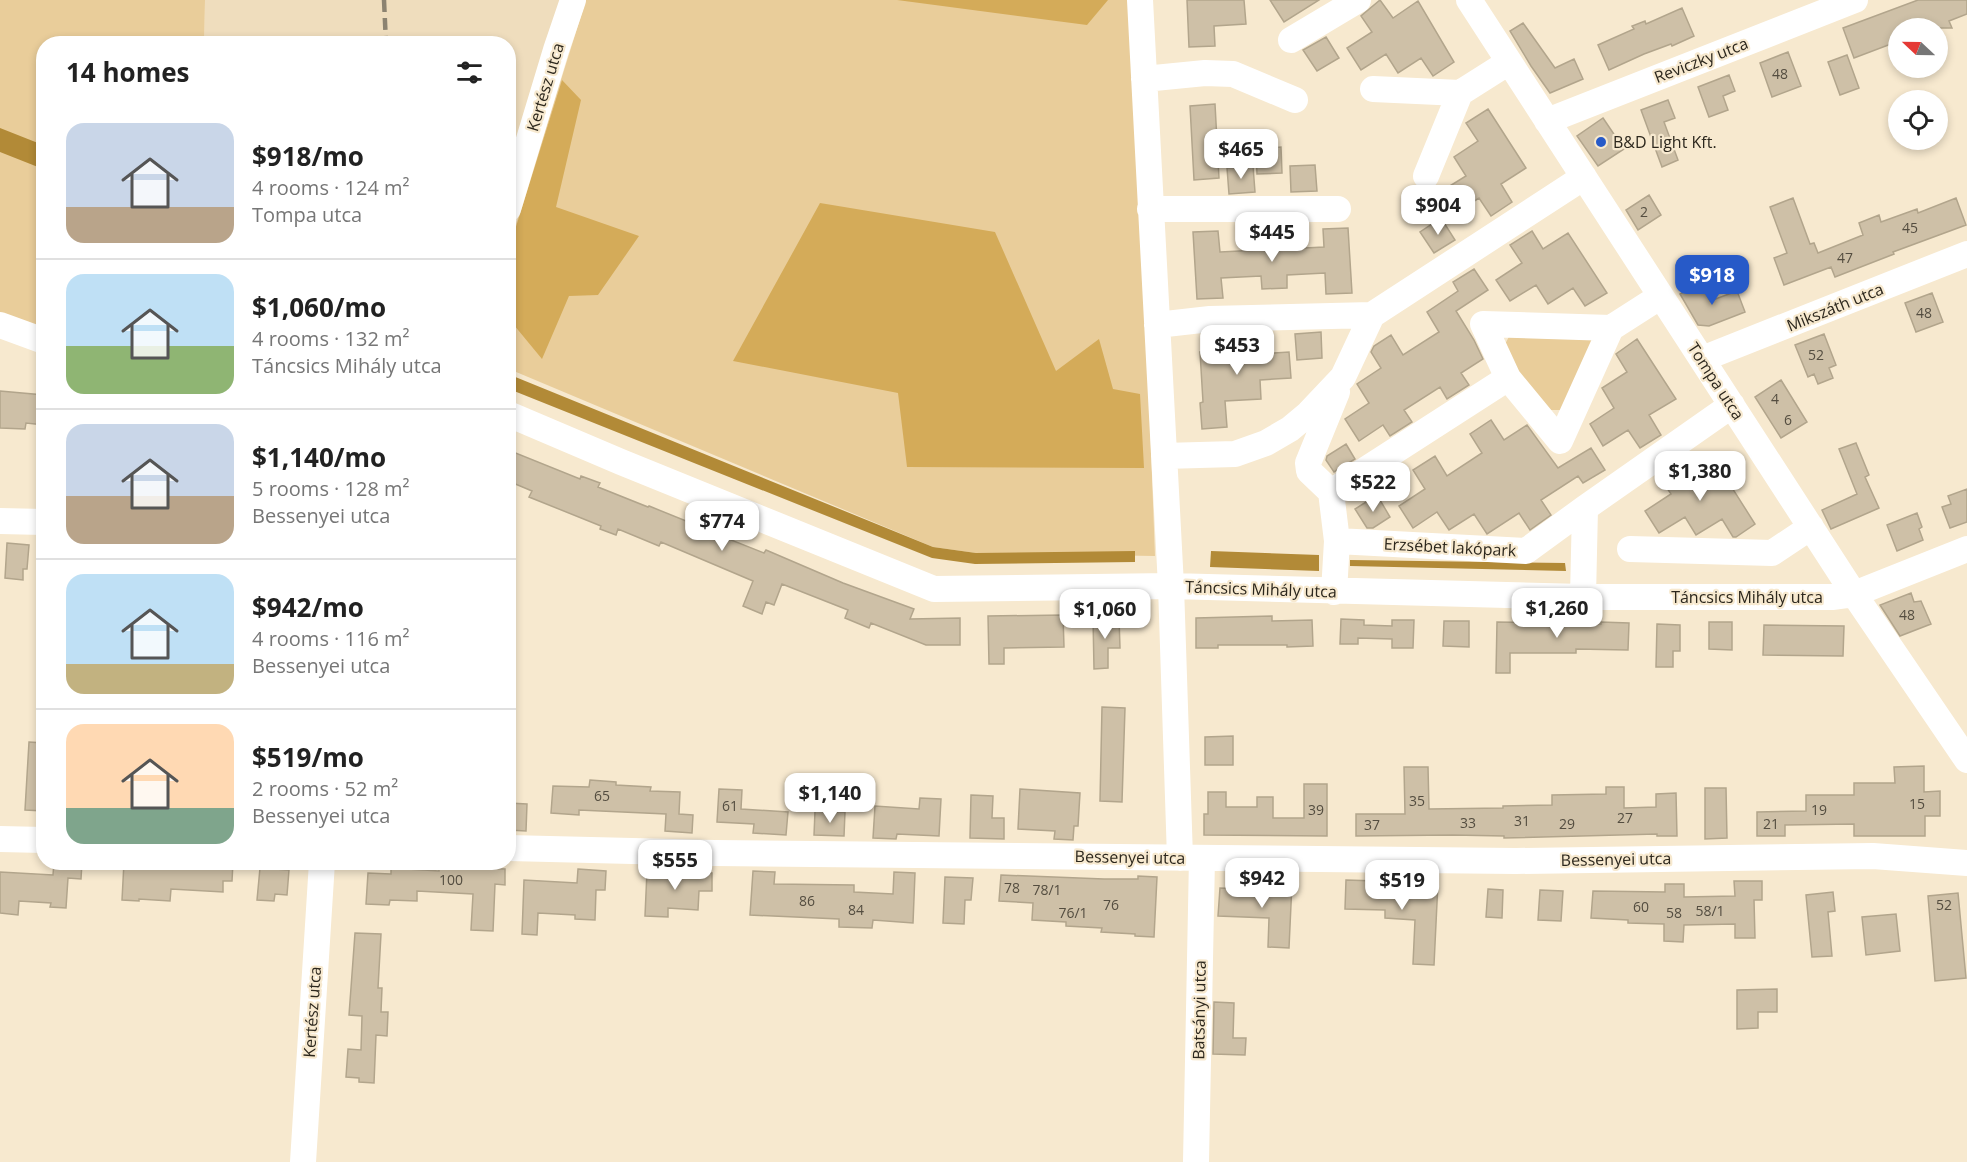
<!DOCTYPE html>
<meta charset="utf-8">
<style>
body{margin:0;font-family:"Open Sans",sans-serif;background:#f2f2f2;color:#222;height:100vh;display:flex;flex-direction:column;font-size:22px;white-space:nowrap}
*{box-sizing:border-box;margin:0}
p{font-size:20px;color:#767676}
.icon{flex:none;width:33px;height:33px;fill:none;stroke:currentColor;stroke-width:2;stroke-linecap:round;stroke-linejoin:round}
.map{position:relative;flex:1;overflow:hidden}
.side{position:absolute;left:36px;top:36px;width:480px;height:834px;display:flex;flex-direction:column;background:#fff;border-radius:24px;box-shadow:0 3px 9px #0003}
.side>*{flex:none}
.needle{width:39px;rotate:292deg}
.fabs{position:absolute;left:1888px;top:18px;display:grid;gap:12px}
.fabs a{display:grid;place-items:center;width:60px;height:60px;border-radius:50%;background:#fff;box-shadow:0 3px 9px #0003;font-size:30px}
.price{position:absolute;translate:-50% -51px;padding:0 14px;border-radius:12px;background:#fff;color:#222;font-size:20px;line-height:39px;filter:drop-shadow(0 2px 3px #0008)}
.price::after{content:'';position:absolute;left:50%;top:36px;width:18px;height:14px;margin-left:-9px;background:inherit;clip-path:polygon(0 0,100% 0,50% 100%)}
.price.active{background:#275ac8;color:#fff}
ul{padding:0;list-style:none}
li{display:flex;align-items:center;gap:18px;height:150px;padding:0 30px}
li+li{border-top:2px solid #e0e0e0}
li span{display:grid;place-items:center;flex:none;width:168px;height:120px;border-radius:18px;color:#555}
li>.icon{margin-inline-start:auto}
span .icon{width:72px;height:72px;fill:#fffc;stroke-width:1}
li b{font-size:26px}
h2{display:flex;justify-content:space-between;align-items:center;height:72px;padding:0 30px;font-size:26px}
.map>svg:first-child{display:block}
.built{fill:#efddbd}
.green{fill:#e9cd9a}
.forest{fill:#d4ab59}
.water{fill:#b28a37}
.building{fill:#cec0a7;stroke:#b2a58c;stroke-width:1.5}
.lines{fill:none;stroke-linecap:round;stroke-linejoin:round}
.minor{stroke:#fff;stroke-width:26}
.rail{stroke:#8c8371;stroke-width:4.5;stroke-dasharray:12 6;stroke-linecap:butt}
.poi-dot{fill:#275ac8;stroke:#f7e9cf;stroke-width:2}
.labels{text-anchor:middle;stroke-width:4.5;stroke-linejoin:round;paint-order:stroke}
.number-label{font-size:14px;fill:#544d40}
.street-label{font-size:16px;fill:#2c271d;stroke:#f7e9cf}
.poi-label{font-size:16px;fill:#2c271d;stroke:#f7e9cf;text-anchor:start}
</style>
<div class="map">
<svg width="1967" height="1162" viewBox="0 0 1967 1162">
<rect width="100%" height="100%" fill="#f7e9cf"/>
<!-- built -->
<path class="built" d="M205,0H565L509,160L508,44H204Z"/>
<!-- green -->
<path class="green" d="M0,0H205L204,43L44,44L43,331L0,314Z
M586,0H1134L1155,556L976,553L933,547L509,369V246Z
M1513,329L1598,333L1565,410H1543L1503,348Z"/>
<!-- forest -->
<path class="forest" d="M897,0H1108L1087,25Z
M562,80L581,100L556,207L639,236L598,295L569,296L542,359L509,319V249Z
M820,203L995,232L1056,371L1099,339L1113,389L1140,394L1144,468L907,467L898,393L733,361Z"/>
<!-- water -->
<path class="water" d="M0,128L43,145V169L0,152Z
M508,374L933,547L976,553L1135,551V562L975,564L932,558L509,389Z
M1211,551L1319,555V571L1210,567Z
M1350,560L1565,563L1566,571L1350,566Z"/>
<!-- building -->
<path class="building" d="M1187,0H1244L1246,24L1214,26L1215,46L1189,47Z
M1270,0H1319L1284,22Z
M1380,0L1393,18L1418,1L1454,62L1433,76L1421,58L1398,73L1386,54L1361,70L1347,48L1372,32L1361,16Z
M1918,0H1967V14L1949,21L1952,28H1899V41L1854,58L1843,28Z
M1682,8L1694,36L1672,46L1671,44L1644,54L1609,70L1598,45L1634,29L1632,26L1645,21L1646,24Z
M1523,23L1555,68L1574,59L1583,79L1550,93L1531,66L1510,31Z
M1326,37L1339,58L1317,71L1303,50Z
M1788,52L1801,86L1772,97L1760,63Z
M1847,55L1859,88L1840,95L1828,62Z
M1729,75L1735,91L1723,96L1728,110L1709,117L1698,87Z
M1668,100L1675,118L1664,122L1678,160L1662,167L1641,110Z
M1215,104L1219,178L1194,180L1190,106Z
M1488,109L1526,168L1501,184L1512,202L1491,216L1479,198L1454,214L1440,192L1466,176L1454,157L1478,141L1466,123Z
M1603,118L1624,149L1598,166L1577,136Z
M1281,147L1282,173L1257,174L1256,149Z
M1315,165L1317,191L1291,192L1290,166Z
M1253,166L1255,192L1229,194L1227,168Z
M1649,195L1661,215L1638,230L1626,210Z
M1793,198L1810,244L1814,243L1818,253L1863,235L1859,223L1879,215L1881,222L1917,209L1918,213L1956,198L1966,225L1893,252L1894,254L1835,277L1831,267L1784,285L1774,258L1787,253L1770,207Z
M1441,218L1455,240L1434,253L1420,232Z
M1348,228L1352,293L1326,294L1325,273L1287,275V288L1262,289L1261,276L1221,278L1223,298L1197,299L1193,232L1218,231L1220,252L1260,250L1259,236L1284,235L1285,249L1324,247L1323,229Z
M1532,231L1543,249L1568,233L1607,293L1585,306L1573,288L1548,304L1536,285L1510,301L1496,280L1522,263L1510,245Z
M1474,269L1488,290L1456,311L1474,340L1483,359L1461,373L1469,385L1447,399L1440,387L1404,410L1412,422L1390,436L1383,425L1359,441L1345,419L1369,403L1357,384L1381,368L1371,352L1374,346L1391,335L1403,355L1439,332L1427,312L1458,291L1453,282Z
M1700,283L1710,301L1737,291L1745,312L1709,326L1698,325L1680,294Z
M1932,293L1943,322L1916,332L1905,303Z
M1321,332L1322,358L1297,360L1295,334Z
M1257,333L1258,354L1289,352L1291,378L1260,380L1261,399L1225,401L1227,427L1202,429L1200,403L1203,402L1200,352L1232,350L1231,335Z
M1824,334L1836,365L1829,368L1833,378L1818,384L1814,374L1808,377L1795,345Z
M1637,339L1676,399L1649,415L1661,435L1640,448L1628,430L1603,446L1590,424L1614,408L1602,388L1627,372L1616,354Z
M1781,380L1807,422L1781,438L1755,397Z
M0,391L44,395V425L26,423L25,429L0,428Z
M1491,420L1504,440L1527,425L1558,468L1591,448L1605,470L1583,483L1578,476L1541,500L1551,515L1530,530L1519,513L1487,534L1474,514L1449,530L1437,512L1413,528L1399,506L1425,489L1413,470L1435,456L1447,476L1482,453L1470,434Z
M1856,443L1869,475L1865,477L1879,508L1831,529L1822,510L1857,494L1839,449Z
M1346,444L1355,459L1334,472L1326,460L1327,456Z
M508,450L580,479L581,476L600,483L598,487L648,507L649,506L686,521L687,518L712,528L711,532L764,553L766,550L843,583L914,609L910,619L960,618V645H926L871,623L869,628L845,618L848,610L782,584L774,605L766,602L762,614L743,606L753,581L661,542L659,546L618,529L616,535L600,529L601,526L529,497L532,491L508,481Z
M1681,462L1692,480L1717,464L1755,524L1736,537H1733L1722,519L1696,535L1685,517L1659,533L1645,511L1671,494L1659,476Z
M1967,489V522L1950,528L1942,507L1951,504L1948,496Z
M1377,495L1390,517L1373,528H1367L1355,509Z
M1917,513L1922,527L1919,529L1923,540L1897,551L1887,525Z
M7,543L29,545L27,569H23V580L5,578Z
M1911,593L1914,602L1921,601L1931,624L1900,636L1880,605Z
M1063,615L1064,647L1004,648V664H989L988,616Z
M1272,616V621L1312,620L1313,646L1287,647V645H1218V648H1196V618Z
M1093,618H1119L1120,648H1108V668L1094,669Z
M1341,619L1364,620V625L1392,626V620H1414L1413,648H1392V639L1358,638V644H1340Z
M1444,621H1469V647L1443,646Z
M1497,622L1601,624V622L1629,623L1628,650L1576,649V653H1510V673H1496Z
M1709,622H1732V650L1709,649Z
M1657,624L1680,625V651H1673V667H1656Z
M1764,625L1844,626L1843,656L1763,655Z
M1102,707L1125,708L1122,802L1100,801Z
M1233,736V765H1205V737Z
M29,742L44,743V811L25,810Z
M1924,766V792L1940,791V816H1925V836H1854V824L1785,825V836H1757V812L1806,811V795H1854V783H1895L1894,767Z
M1404,767H1428L1429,809L1503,808V806L1552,805V795L1606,794V787H1624V808L1656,807V794L1676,793L1677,836H1657V834L1504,838V836L1453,835L1356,836V814H1405Z
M590,780L616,782V785L651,787L650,791L680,792L679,814L693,815L692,833L665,831L666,814L579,810V815L551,813L553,786L589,787Z
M1304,784H1327V836L1204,835V814H1208V792H1226V807H1257V797H1273V818H1304Z
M1705,788H1726L1727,838L1705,839Z
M719,789L742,790L741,809L788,812L786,835L753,833L754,824L717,822Z
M1020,789L1080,793L1078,826H1074L1073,840L1054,839L1055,831L1018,829Z
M971,795L993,796L992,818H1004V839L970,838Z
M920,798L941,799L939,836L897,834L896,839L873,838L875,806L919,809Z
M508,803L527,804L526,831L508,830Z
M815,811L845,812L844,836L814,835Z
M54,862H82L81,879L68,878L66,908L50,907L51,903L19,901L18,915L0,913V872L53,875Z
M124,862H233L232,881H223V892L171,889L170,901L139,899V901L122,900Z
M439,867L505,869V885L495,884L493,931L471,930L473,894L417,891V901L390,900L389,905L366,904L368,873L391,874V868L439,871Z
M260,868L289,870L287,895L275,894L274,901L257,900Z
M578,869L606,871L605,890H596L595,920L575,919V915L538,913L537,935L522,934L524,880L577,883Z
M647,871L712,873V891H699L698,910L668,908V917L645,916Z
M753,871L775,872L774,884L854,885V892L893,894L894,872L915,873L913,923L873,920L872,928L839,927V919L750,915Z
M1001,875L1104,879H1138V876L1157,877L1154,937L1135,936V934L1101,932L1102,928L1066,926V922L1032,920L1033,903L999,901Z
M945,877L973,878L971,900H965L964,924L943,923Z
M1346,880L1376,881V889L1417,891V881L1438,882L1434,965L1413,964L1415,920L1385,918V910L1345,909Z
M1734,881H1762V900H1754L1755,938H1735V924L1684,925L1683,942L1664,941V924L1628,923V920L1591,918L1593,891L1665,892V884H1684V897L1735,896Z
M1271,882L1292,883L1289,948L1268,947L1269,918L1218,916L1220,888L1271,890Z
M1488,889L1503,890L1502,918L1486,917Z
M1540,890L1563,891L1561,921L1538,920Z
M1833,892L1835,911L1828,912L1832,956L1812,957L1806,895Z
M1958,893L1966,978L1935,981L1928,896Z
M1896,914L1900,951L1866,955L1862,917Z
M355,933L381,934L378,988H382L381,1012H388L387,1036L376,1035L374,1083L359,1082V1078L346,1077L348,1049L361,1050L362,1016L349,1015Z
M1777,989V1012H1758V1028L1737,1029V990Z
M1214,1002L1234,1003L1233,1038H1246L1245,1055L1213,1054Z"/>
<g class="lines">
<!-- minor -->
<path class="minor" d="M1140,0L1171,586L1180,858
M1469,0L1854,594L1967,760
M1291,40L1358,0
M1144,79L1205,73L1233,74L1295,100
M1373,89L1460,93
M1547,121L1855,0
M1426,176L1460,93L1509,62
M508,209L556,50L573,0
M1150,209H1338
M0,325L44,341
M1157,325L1210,319L1372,315
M1611,328L1483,324L1508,378L1560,441L1611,328L1661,296
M1702,359L1967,254
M508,414L621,462L934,589L1171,586L1583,597H1832L1854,594L1967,549
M1164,456L1235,454L1266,443L1290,429L1308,414L1343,377L1372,315L1584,177
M1331,492L1508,378
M0,521L44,522
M1337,541L1526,551L1585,508L1732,405
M1630,549L1772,553L1811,527
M1334,592L1337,541L1331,492L1309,471L1308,463L1337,392
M1583,597L1585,508
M0,839L44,840
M508,848L715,853L1516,861L1873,856L1967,863
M303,1162L322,862
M1196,1162L1202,858"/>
<!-- rail -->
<path class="rail" d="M384,0L386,44"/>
</g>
<!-- markers -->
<circle class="poi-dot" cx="1601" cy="142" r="6"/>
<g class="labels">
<!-- number labels -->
<g class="number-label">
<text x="1780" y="79">48</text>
<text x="1644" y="217">2</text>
<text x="1910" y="233">45</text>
<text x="1845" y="263">47</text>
<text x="1924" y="318">48</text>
<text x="1816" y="360">52</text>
<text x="1775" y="404">4</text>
<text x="1788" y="425">6</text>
<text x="1907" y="620">48</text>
<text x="602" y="801">65</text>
<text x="1417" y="806">35</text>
<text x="1917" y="809">15</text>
<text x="730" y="811">61</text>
<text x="1316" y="815">39</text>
<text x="1819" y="815">19</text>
<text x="1625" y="823">27</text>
<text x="1522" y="826">31</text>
<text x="1468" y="828">33</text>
<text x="1567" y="829">29</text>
<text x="1771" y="829">21</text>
<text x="1372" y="830">37</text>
<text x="451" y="885">100</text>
<text x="1012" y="893">78</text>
<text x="1047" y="895">78/1</text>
<text x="807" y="906">86</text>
<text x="1111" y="910">76</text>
<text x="1944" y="910">52</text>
<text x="1641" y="912">60</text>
<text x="856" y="915">84</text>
<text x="1710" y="916">58/1</text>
<text x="1073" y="918">76/1</text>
<text x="1674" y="918">58</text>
</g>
<!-- street labels -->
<g class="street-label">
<text transform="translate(1701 60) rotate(-21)" y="6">Reviczky utca</text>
<text transform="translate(545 87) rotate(-73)" y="6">Kertész utca</text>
<text transform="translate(1835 307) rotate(-22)" y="6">Mikszáth utca</text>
<text transform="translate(1716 381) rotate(57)" y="6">Tompa utca</text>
<text transform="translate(1450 547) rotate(3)" y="6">Erzsébet lakópark</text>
<text transform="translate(1261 589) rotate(2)" y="6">Táncsics Mihály utca</text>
<text x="1747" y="603">Táncsics Mihály utca</text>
<text transform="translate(1130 857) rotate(1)" y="6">Bessenyei utca</text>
<text transform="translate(1616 859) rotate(-1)" y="6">Bessenyei utca</text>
<text transform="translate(1199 1010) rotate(-89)" y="6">Batsányi utca</text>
<text transform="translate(312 1012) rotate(-86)" y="6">Kertész utca</text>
</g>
<!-- poi labels -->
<g class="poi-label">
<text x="1613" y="148">B&amp;D Light Kft.</text>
</g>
</g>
</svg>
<div class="fabs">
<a><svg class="needle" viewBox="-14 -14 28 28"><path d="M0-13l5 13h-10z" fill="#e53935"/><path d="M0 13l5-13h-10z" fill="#767676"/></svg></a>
<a><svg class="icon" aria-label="locate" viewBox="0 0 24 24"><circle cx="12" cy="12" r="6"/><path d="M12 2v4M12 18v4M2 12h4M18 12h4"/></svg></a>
</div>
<b class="price" style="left:1241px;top:180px">$465</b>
<b class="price" style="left:1438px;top:236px">$904</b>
<b class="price" style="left:1272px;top:263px">$445</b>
<b class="price active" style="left:1712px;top:306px">$918</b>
<b class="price" style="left:1237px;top:376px">$453</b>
<b class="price" style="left:1700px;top:502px">$1,380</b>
<b class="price" style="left:1373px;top:513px">$522</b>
<b class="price" style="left:722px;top:552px">$774</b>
<b class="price" style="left:1557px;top:639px">$1,260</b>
<b class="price" style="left:1105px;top:640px">$1,060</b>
<b class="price" style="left:830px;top:824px">$1,140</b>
<b class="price" style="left:675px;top:891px">$555</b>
<b class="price" style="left:1262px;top:909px">$942</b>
<b class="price" style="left:1402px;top:911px">$519</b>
<section class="side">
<h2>14 homes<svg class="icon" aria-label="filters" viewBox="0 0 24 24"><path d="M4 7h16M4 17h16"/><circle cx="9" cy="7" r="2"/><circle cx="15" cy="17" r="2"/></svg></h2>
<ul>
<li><span style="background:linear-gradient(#c9d6e8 70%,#b9a48a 0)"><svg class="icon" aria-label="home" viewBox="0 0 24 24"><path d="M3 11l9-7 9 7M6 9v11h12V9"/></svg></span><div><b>$918/mo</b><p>4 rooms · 124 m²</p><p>Tompa utca</p></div></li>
<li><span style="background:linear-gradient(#bfe0f5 60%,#8fb573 0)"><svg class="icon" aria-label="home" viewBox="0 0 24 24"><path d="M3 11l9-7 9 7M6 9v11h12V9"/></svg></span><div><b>$1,060/mo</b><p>4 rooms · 132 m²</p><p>Táncsics Mihály utca</p></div></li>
<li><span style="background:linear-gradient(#c9d6e8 60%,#b9a48a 0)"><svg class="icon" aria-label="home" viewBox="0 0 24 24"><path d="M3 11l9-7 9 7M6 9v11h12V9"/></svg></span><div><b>$1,140/mo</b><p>5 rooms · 128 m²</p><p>Bessenyei utca</p></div></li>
<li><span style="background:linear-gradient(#bfe0f5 75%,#c2b280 0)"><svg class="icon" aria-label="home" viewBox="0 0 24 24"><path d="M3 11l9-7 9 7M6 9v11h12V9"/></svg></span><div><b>$942/mo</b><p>4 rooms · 116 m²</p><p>Bessenyei utca</p></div></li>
<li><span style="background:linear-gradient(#ffd9b3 70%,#7fa58c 0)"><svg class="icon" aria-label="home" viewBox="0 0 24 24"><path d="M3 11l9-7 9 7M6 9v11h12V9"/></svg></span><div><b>$519/mo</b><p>2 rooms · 52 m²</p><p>Bessenyei utca</p></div></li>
</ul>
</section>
</div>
